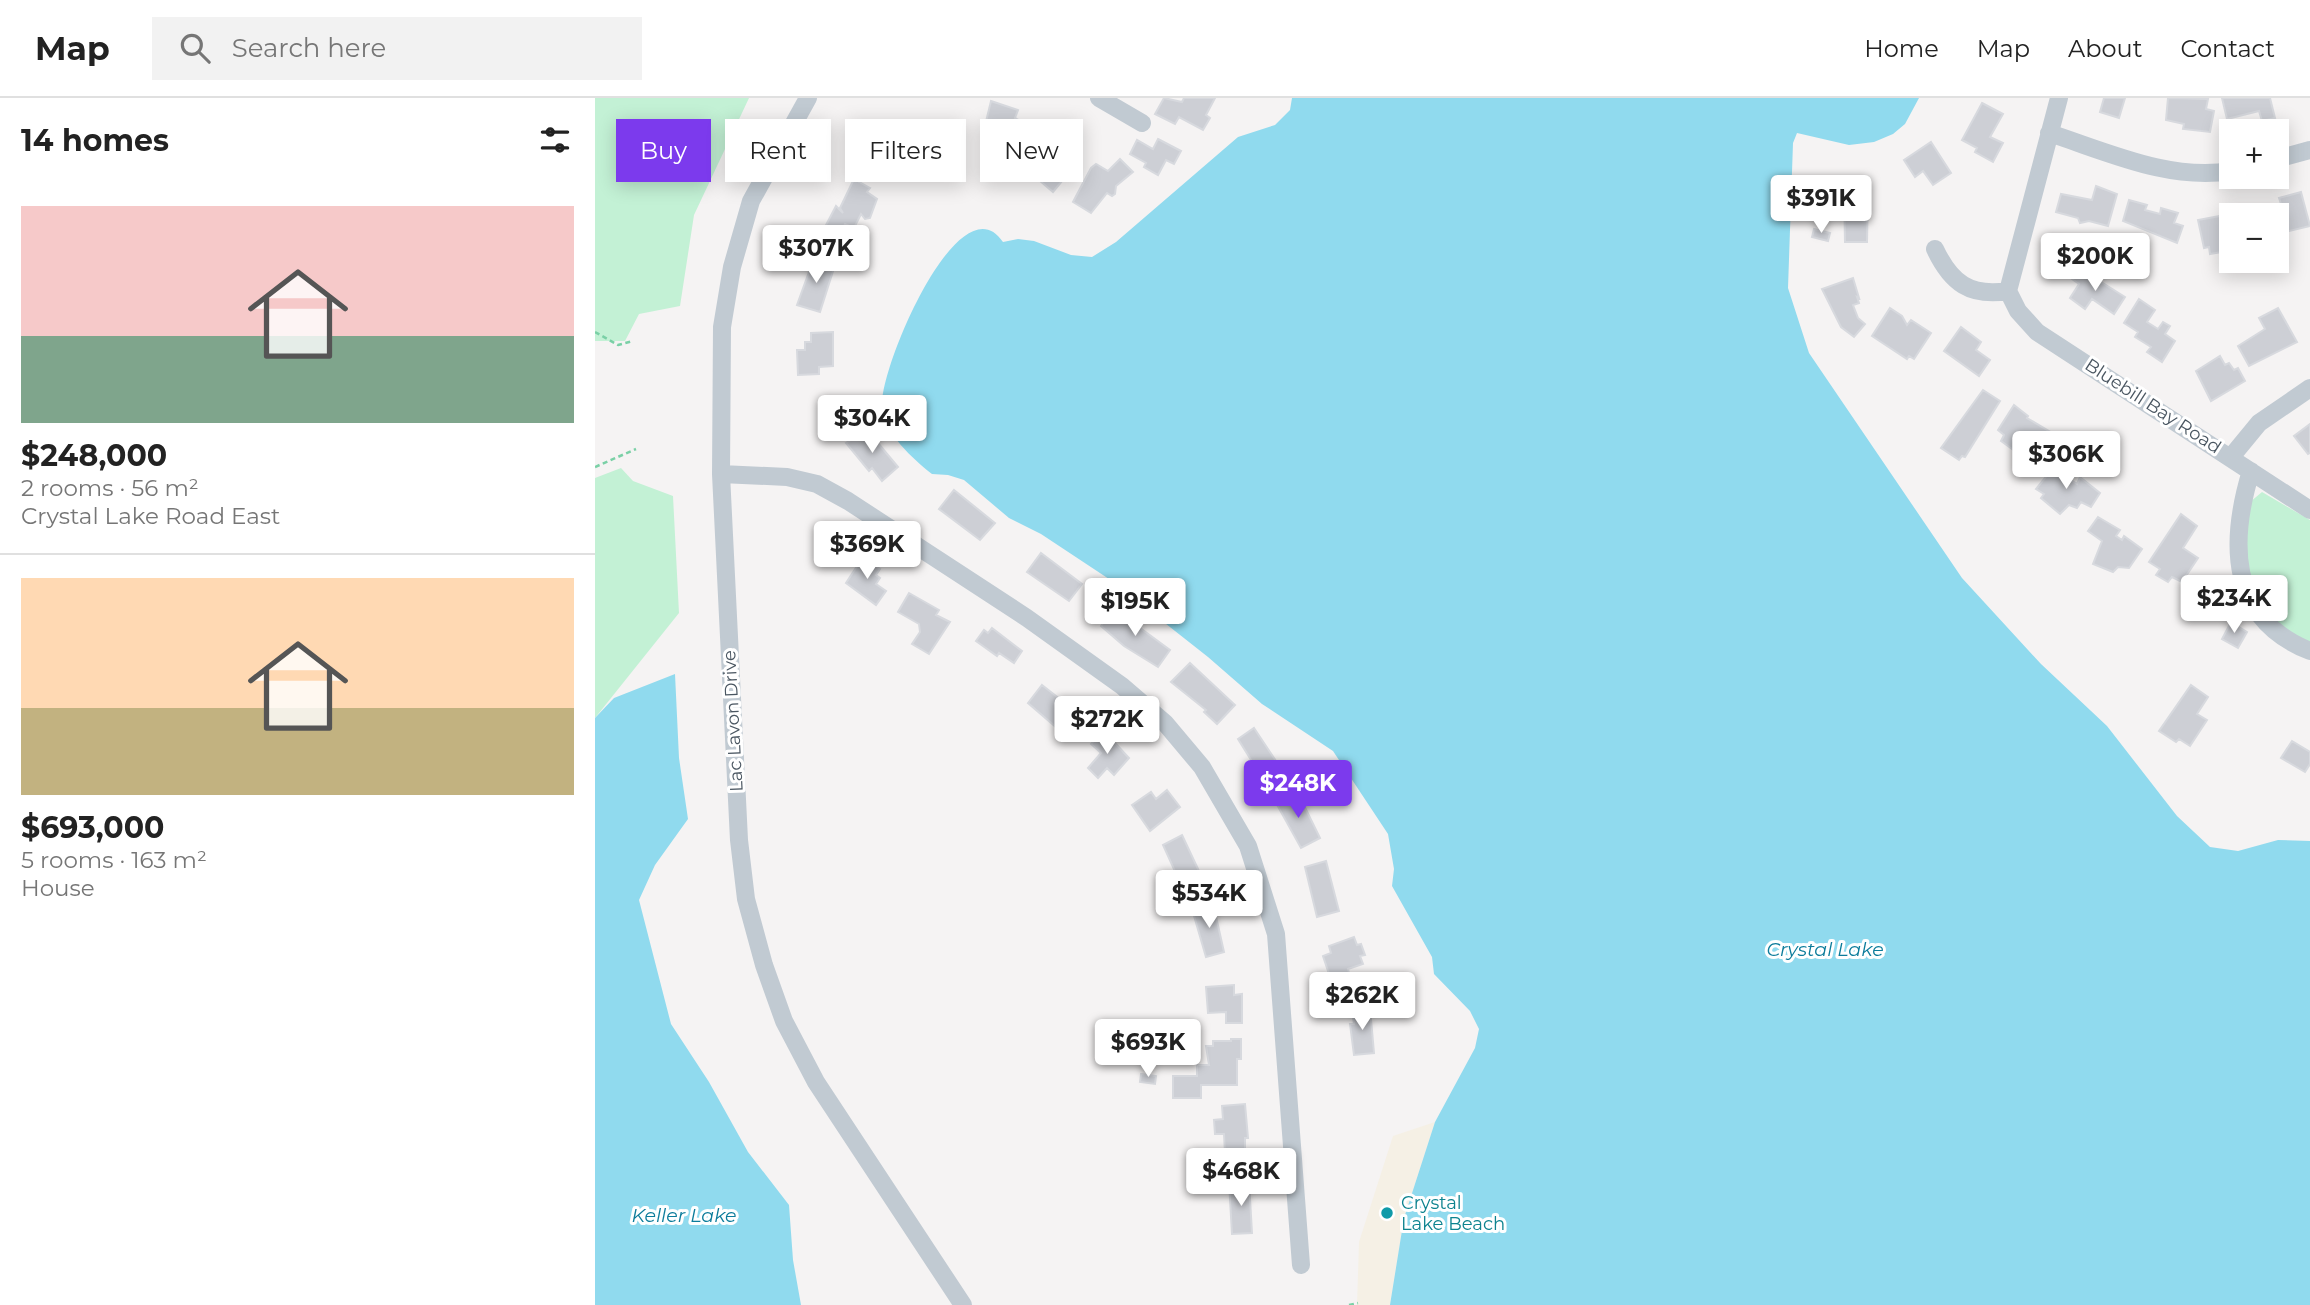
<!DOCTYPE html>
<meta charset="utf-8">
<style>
body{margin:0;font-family:Montserrat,sans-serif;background:#f2f2f2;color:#222;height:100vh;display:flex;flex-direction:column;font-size:26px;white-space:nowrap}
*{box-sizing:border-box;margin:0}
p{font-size:23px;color:#767676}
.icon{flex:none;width:38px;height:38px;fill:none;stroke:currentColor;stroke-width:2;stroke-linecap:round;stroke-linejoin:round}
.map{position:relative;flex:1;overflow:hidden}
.side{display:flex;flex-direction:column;background:#fff;width:595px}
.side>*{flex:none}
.guide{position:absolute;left:21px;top:21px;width:665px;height:63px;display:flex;gap:14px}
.controls{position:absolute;left:1624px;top:21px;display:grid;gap:14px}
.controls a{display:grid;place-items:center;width:70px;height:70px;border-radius:0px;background:#fff;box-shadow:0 4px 18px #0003;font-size:35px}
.price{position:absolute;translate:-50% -60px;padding:0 16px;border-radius:7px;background:#fff;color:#222;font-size:23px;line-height:46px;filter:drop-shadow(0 2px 4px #0008)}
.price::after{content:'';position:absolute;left:50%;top:42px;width:21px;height:16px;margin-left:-10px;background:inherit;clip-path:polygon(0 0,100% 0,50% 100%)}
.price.active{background:#7c3aed;color:#fff}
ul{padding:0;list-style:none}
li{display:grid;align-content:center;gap:14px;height:371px;padding:0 21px}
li+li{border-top:2px solid #e0e0e0}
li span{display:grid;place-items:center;height:217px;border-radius:0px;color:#555}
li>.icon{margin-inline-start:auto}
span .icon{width:126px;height:126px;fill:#fffc;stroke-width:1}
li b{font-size:30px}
h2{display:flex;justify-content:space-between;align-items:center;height:84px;padding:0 21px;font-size:30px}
.pill{padding:0 24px;border-radius:0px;background:#fff;box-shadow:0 4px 18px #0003;font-size:24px;line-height:63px}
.pill.active{background:#7c3aed;color:#fff}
header{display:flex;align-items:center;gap:42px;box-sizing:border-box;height:98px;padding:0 35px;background:#fff;border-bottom:2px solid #e0e0e0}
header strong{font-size:33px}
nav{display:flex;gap:38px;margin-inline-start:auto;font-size:24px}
.search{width:490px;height:63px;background:#f2f2f2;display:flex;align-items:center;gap:18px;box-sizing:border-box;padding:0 24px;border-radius:0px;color:#767676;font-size:26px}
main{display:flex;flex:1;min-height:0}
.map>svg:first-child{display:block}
.green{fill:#c3f1d5}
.sand{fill:#f5f0e5}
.water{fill:#90daee}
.building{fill:#cdcfd5;stroke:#d7d9de;stroke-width:2}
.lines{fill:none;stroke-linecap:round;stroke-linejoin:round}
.path{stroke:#7ad0a6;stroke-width:2.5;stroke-dasharray:5 3.5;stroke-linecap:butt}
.minor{stroke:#c1cad2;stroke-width:18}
.culture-dot{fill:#0f9aa8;stroke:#fff;stroke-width:2.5}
.labels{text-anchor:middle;stroke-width:6;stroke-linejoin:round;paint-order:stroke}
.street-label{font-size:18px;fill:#4a5661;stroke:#fff}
.culture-label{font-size:18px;fill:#0d838f;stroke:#fff;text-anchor:start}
.water-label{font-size:19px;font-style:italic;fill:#0c7c9b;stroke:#fff}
</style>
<header>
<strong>Map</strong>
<div class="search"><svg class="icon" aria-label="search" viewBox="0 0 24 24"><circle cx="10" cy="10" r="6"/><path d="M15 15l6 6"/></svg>Search here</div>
<nav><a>Home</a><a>Map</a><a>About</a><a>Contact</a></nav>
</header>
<main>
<section class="side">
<h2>14 homes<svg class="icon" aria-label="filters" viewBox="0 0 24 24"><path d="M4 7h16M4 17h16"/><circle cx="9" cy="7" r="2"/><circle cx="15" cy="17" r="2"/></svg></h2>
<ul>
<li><span style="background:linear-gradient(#f6c9c9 60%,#7fa58c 0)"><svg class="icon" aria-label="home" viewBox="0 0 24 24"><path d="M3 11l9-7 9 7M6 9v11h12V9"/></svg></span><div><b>$248,000</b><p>2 rooms · 56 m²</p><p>Crystal Lake Road East</p></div></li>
<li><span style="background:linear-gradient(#ffd9b3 60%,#c2b280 0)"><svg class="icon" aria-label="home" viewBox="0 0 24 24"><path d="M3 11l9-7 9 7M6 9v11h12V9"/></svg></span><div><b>$693,000</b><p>5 rooms · 163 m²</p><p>House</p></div></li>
</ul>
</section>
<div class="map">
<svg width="1715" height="1207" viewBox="0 0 1715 1207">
<rect width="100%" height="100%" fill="#f5f3f3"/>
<!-- green -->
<path class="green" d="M0,0H154L99,117L85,208L44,216L30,243H0Z
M26,370L38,383L78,398L84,515L0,620V380Z
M1667,394L1715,422V546C1704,542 1697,536 1688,529C1645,494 1649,454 1655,404Z"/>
<!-- sand -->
<path class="sand" d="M840,1024L809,1120L795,1207H762L764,1144L798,1038Z"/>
<!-- water -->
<path class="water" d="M697,0H1324L1310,26L1298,36L1279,44L1254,47L1202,35L1198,45L1193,190L1214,255L1367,480L1446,566L1512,628L1582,718L1615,749L1643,753L1683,742L1715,743V1207H795L809,1120L840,1024L880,950L884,931L875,913L839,876L837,859L797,788L799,771L793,736L738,653L667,606L613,559L514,481L446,436L414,420L369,382L353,377L337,376C317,360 290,336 287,309C284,270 365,80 408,144L423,141L439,143L476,157L497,159L521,144L643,39L680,27L695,12Z
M80,576L84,660L93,721L60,767L44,802L76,926L114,984L153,1054L194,1107L198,1162L206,1207H0V620L19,600Z"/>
<!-- building -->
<path class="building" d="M569,0L587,4L589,0H620L611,17L615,20L608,32L584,19L580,26L560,16Z
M1509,0H1530L1524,20L1505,14Z
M1573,0L1613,1L1611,11L1619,13L1615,34L1588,31L1589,26L1571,22Z
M1627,0H1675L1680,20L1667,23L1664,13L1632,21Z
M396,3L423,12L420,20L443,32L435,56L387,40Z
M1387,5L1408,16L1395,39L1408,45L1398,64L1380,54L1382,50L1367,42Z
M302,34L305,37L309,34L320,49L316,52L321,59L310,68L316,75L312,79L305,72L293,81L278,61L290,52L286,47Z
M469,34L482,45L471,57L477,62L468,73L472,77L458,94L445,83L457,69L452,65L464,52L458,47Z
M563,41L586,53L579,66L571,62L563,77L549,69L551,65L535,56L542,42L558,51Z
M1336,44L1356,75L1338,87L1328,73L1320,79L1309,62Z
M525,61L538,74L521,88L520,96L517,98L512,95L496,115L478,104L496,70L501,66L513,73Z
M259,81L275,90L272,94L282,101L275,120L270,121L266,116L259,130L250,126L246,135L231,127L241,108L248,115L245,110Z
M1501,88L1522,96L1513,128L1494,123L1485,125L1483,120L1461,114L1466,96L1497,102Z
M1249,94L1273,95L1272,144H1250Z
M1706,94L1715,128L1682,136L1681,117L1689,115L1684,100Z
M1534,102L1552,107L1550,112L1565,116L1566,110L1583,115L1579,125L1588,128L1582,145L1528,123Z
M1625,118L1627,125L1636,123V145L1626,146L1627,154L1615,156L1614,149L1609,150L1603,122Z
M1219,131L1235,135L1233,143L1217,139Z
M219,160L240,167L225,214L202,207Z
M1484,170L1530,199L1519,216L1497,201L1490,211L1475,200L1484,186L1477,181Z
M1258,180L1264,200L1262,199L1264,205L1258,207L1263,220L1270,226L1259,239L1246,229L1227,191Z
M1544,201L1560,212L1552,224L1563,231L1568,224L1575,228L1570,236L1580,243L1567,264L1552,254L1556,249L1540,239L1543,234L1529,225Z
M1295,210L1307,218L1312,227L1316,222L1336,235L1319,261L1314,258L1312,261L1277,238Z
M1683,210L1702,244L1654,268L1643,248L1670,231L1664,220Z
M1366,229L1386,244L1381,252L1395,262L1384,278L1349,253Z
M238,234V268L224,269V276L203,277L202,252H210V244H216V235Z
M1625,258L1630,267L1634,265L1639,272L1643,270L1650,283L1616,303L1601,273Z
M1388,292L1405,303L1370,359L1367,358L1364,362L1346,350Z
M1419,307L1433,318L1432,320L1459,336L1444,358L1439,354L1430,360L1426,353L1424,356L1406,343L1409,337L1403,332Z
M1715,326V355L1713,356L1699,338Z
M272,332L303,369L287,383L277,370L274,373L251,345Z
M1462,365L1475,377L1473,380L1482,386L1485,379L1505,395L1496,409L1486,404L1482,410L1474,407L1465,416L1446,400L1449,396L1441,391Z
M359,392L400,425L385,442L344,411Z
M1586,416L1602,428L1588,450L1603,460L1587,484L1577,479L1573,484L1561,477L1565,471L1554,464Z
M1503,419L1525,432L1521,438L1527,442L1529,438L1547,451L1534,470L1523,469L1518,474L1498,466L1507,443L1493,433Z
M446,455L487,486L474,503L432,474Z
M268,459L285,471L281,477L285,480L281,486L291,493L281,507L251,485Z
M314,495L344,512L341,517L355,524L334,556L317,546L325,534L324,526L303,514Z
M518,510L575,552L563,569L529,548L506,528Z
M1636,524L1652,534L1643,550L1627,541Z
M397,530L427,553L419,565L404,555L402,558L381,543L389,532L393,535Z
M595,565L640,607L622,626L609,614L611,612L576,584Z
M447,587L484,616L470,637L433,605Z
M1596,587L1613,599L1602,616L1612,622L1595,648L1584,641L1581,644L1564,633Z
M659,630L689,675L671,686L643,641Z
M508,632L534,660L519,677L512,670L503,680L493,670L506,655L496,646Z
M1697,643L1715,654V666L1710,674L1686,660Z
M572,692L585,709L555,733L537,707L556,694L561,701Z
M702,693L725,740L706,750L681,705Z
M587,737L612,790L592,800L568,747Z
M731,763L744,813L722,819L710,769Z
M618,805L629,854L611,859L597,811Z
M759,839L762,847L766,846L770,857L765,858L768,866L753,871L755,879L737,885L728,858L736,855L734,848Z
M639,887V897L647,896V925H631V914L613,915L611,889Z
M775,910L779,955L759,957L755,926H759L757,913Z
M636,941H646V961H642V987H606V1000H578V978H602V967H614L611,948H618V943H636Z
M546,976L561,978L560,986L545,984Z
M650,1006L653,1040H650V1055L630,1056L629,1036H620L619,1022L628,1021L627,1008Z
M654,1083L657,1135L637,1136L634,1084Z"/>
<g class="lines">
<!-- path -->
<path class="path" d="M0,234L23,247L38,243
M0,369L41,351
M754,1207L763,1205"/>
<!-- minor -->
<path class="minor" d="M213,0L156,103L137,169L127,229L126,376L144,742L151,801L169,867L189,923L221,984L368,1207
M504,0L547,25
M1464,0L1413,193L1423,213L1442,234L1715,412
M1454,35C1513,54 1574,83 1636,73
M1682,61L1715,52
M1340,151C1356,185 1375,199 1413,193
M1636,359L1664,325L1715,290
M1656,373C1634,445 1634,521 1715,553
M126,376L192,379L222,386L253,403L432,520L527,588L570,625L607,669L653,748L681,836L706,1167"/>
</g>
<!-- markers -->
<circle class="culture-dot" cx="792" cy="1115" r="7"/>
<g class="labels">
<!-- street labels -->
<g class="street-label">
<text transform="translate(1558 308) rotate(33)" y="6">Bluebill Bay Road</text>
<text transform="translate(138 623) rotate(-93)" y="6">Lac Lavon Drive</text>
</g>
<!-- culture labels -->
<g class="culture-label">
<text x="806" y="1111">Crystal<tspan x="806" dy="21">Lake Beach</tspan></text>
</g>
<!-- water labels -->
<g class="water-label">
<text x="1230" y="858">Crystal Lake</text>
<text x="89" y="1124">Keller Lake</text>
</g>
</g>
</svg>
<div class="controls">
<a>+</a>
<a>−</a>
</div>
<b class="price" style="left:1226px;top:137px">$391K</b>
<b class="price" style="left:221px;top:187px">$307K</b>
<b class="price" style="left:1500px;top:195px">$200K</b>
<b class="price" style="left:277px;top:357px">$304K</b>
<b class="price" style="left:1471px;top:393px">$306K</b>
<b class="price" style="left:272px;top:483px">$369K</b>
<b class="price" style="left:1639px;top:537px">$234K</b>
<b class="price" style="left:540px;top:540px">$195K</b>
<b class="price" style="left:512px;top:658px">$272K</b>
<b class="price active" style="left:703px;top:722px">$248K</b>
<b class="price" style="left:614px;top:832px">$534K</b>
<b class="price" style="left:767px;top:934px">$262K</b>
<b class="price" style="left:553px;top:981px">$693K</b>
<b class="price" style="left:646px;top:1110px">$468K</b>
<div class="guide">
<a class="pill active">Buy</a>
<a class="pill">Rent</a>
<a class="pill">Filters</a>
<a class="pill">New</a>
</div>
</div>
</main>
